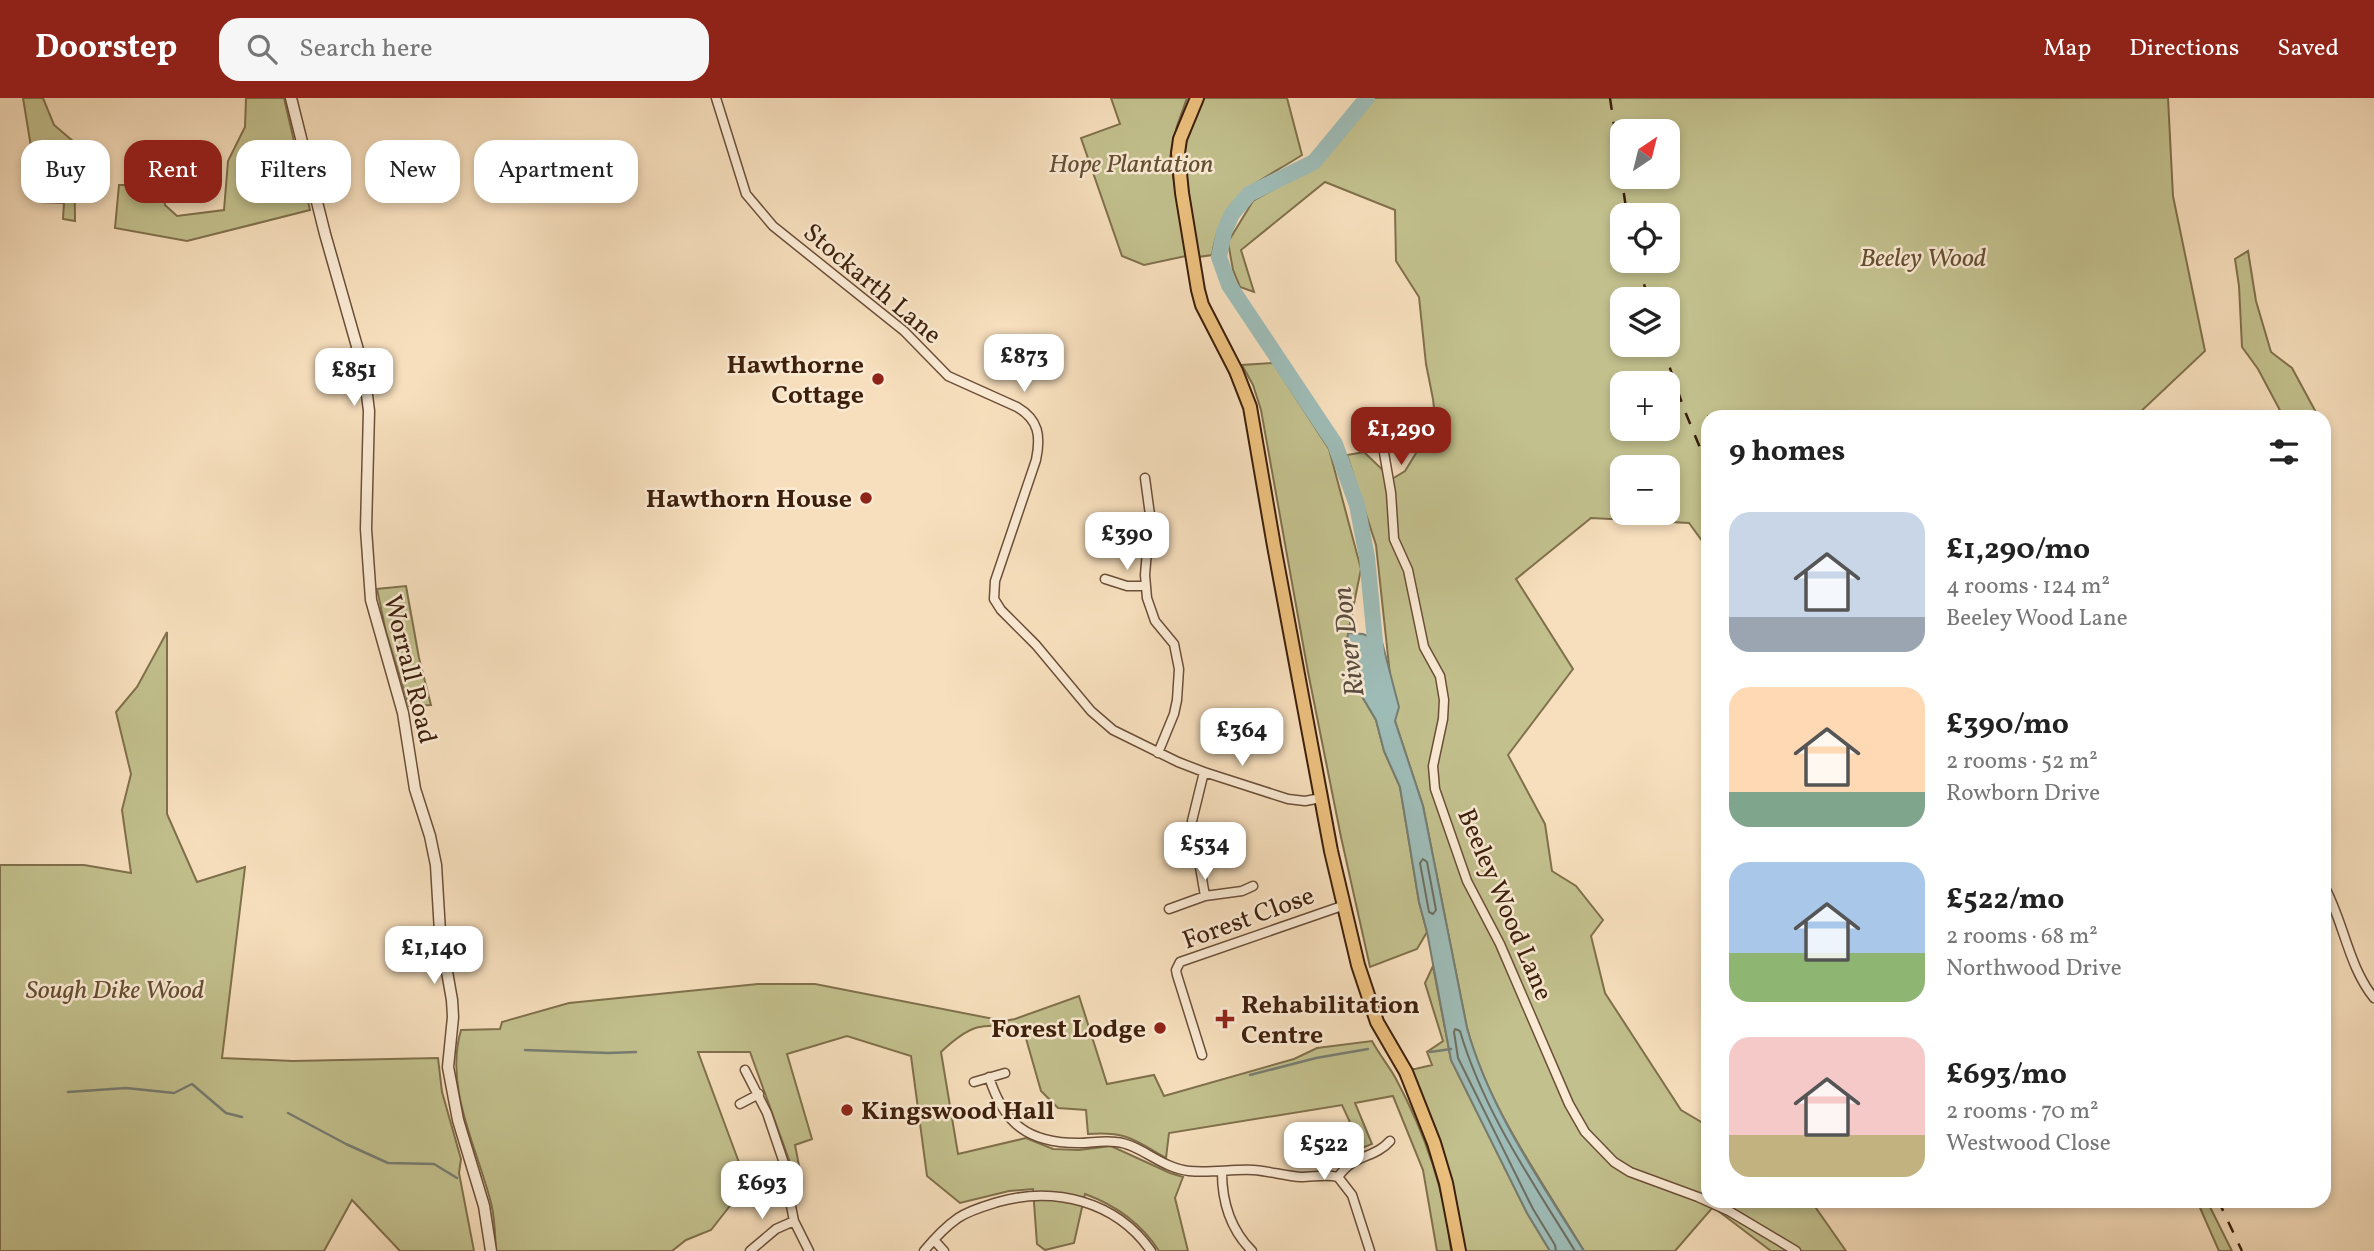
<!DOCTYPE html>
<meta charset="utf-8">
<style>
body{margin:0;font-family:Vollkorn,serif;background:#f6f6f6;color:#222;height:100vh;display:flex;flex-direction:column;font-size:26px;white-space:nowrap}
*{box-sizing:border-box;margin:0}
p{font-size:23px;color:#767676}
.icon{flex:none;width:38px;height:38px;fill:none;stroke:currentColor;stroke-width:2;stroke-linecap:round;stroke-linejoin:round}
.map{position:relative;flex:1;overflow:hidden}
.side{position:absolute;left:1701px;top:312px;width:630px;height:798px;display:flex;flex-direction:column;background:#fff;border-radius:21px;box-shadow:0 4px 10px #0003}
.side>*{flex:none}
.guide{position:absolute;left:21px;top:42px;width:665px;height:63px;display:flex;gap:14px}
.needle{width:46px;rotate:35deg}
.fabs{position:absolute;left:1610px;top:21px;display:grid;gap:14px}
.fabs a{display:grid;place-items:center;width:70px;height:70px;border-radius:14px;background:#fff;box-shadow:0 4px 10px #0003;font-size:35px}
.price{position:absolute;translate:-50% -60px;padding:0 16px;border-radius:14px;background:#fff;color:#222;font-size:23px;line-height:46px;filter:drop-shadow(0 2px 4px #0008)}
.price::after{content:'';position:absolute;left:50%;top:42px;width:21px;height:16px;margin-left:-10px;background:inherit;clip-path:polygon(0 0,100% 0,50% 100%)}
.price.active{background:#8f2418;color:#fff}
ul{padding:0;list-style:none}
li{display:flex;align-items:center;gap:21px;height:175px;padding:0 28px}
li span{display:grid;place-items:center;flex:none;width:196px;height:140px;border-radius:21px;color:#555}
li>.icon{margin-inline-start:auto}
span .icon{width:84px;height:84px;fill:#fffc;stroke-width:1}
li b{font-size:30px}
h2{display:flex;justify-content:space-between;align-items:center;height:84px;padding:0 28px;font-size:30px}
.pill{padding:0 24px;border-radius:21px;background:#fff;box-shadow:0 4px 10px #0003;font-size:24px;line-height:63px}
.pill.active{background:#8f2418;color:#fff}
header{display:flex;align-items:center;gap:42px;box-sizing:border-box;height:98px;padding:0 35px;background:#8f2418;color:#fff}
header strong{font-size:33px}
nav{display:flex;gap:38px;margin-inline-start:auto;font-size:24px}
.search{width:490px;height:63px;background:#f6f6f6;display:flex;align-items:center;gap:18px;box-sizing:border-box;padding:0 24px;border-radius:21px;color:#767676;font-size:26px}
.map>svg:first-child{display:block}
.green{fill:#c2c08d;stroke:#80704c;stroke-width:2;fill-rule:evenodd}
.water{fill:#9ebcb7;stroke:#777d72;stroke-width:2}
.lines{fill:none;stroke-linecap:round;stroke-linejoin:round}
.shore{stroke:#6e6e61;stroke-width:2}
.stream{stroke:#777d72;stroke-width:2.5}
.river{stroke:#9ebcb7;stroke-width:16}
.minor-casing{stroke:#6c4f38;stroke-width:11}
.tertiary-casing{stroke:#6c4f38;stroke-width:13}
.primary-casing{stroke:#3d1f0b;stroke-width:16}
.minor{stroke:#faead4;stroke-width:8}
.tertiary{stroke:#faead4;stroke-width:10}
.primary{stroke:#ecc07e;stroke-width:12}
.rail{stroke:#3d1f0b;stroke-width:2.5;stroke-dasharray:12 12;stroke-linecap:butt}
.poi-dot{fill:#8f2418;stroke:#faead4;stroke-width:2.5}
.labels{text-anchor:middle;stroke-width:5;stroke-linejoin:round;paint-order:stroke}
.park-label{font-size:26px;font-style:italic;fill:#654f32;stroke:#faead4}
.street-label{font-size:26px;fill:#3d1f0b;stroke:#faead4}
.poi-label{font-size:26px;font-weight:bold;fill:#3d1f0b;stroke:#faead4;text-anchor:end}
.water-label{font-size:28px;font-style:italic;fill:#5a4e3f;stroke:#faead4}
</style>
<header>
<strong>Doorstep</strong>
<div class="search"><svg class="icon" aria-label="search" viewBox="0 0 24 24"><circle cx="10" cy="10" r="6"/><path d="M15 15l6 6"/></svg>Search here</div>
<nav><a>Map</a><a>Directions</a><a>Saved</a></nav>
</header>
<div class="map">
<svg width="2374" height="1153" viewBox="0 0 2374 1153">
<rect width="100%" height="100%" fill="#f7dfbd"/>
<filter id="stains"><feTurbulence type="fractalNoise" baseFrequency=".00286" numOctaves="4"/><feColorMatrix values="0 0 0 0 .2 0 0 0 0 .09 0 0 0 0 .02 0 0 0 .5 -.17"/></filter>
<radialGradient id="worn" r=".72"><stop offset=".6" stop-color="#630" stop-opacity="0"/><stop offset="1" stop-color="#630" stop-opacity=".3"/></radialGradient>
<!-- green -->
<path class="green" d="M23,0H43L54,27L74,44L75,123L63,121L64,105L40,104Z
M246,0H284L310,112L187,143L115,130L119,87H164L165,107L177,118L224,112L228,63L245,29Z
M1111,0H1187L1177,28L1170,59L1186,158L1144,167L1122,158L1081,40L1120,26Z
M1203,0H1287L1302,57C1254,88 1222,94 1212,157L1198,159L1184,61L1186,43Z
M1361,0H2168L2173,98L2205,253L2136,318H1842L1831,314L1830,318H1708V451L1689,425L1591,420L1516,481L1573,571L1508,657L1545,726L1552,773L1576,788L1603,822L1591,838L1605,895L1681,1012L1708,1028V1102L1811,1103L1846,1153H1771L1713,1109L1675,1153H1584C1541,1081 1489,1011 1467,930L1423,708L1395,623L1376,447L1347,357L1364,354L1392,381L1405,373L1421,347L1436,329L1433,301L1426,266L1419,199L1396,163L1395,112L1325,84L1241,152L1254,194L1240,189L1233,172L1228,144L1253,103L1295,79L1354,24ZM1622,33H1668V79H1622ZM1622,117H1668V163H1622ZM1622,201H1668V247H1622ZM1622,285H1668V331H1622ZM1622,369H1668V415H1622Z
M2248,153L2256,203L2271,254L2292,270L2318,318H2283L2258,271L2242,249L2239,188L2235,161Z
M1273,265L1329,351L1361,471L1348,535L1346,558L1360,595L1376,622L1384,653L1400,689L1419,804L1427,834L1417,851L1370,869L1341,739L1308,574L1261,312L1253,287L1242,267Z
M406,488L419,560L431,607L409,608L386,534L377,491Z
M167,534V716L197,784L245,769L222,960L293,963L438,960L442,994L461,1061L459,1075L474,1153H400L352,1102L324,1153H0V767H84L131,775L122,712L131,676L116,614L137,589Z
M1433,868L1451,962L1527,1115L1550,1153H1463C1460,1090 1432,1029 1409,971H1415L1432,967L1427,954L1443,943L1425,885Z
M758,886H815L1004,923L1015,921L1079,898L1107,986L1154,977L1164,998L1294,961L1317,950L1372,943C1379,956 1388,967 1395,979C1424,1033 1445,1092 1451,1153H1437L1423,1072L1393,998L1355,1005L1372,1046L1362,1050L1342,1007L1169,1035L1166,1060C1135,1042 1126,1033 1088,1036L1086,1012L1058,1010L1041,993L1023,930C981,926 973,924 941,954L958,1056L1026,1040L1053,1051L1079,1052L1111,1048L1170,1075L1183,1079L1175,1100L1188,1153H1159C1141,1125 1115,1107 1085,1096L1074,1145L1045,1152L1037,1146L1033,1091L1009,1093L960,1105L927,1078L911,958L847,938L787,956L812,1041L795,1047L801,1078L796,1081L750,954H698L747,1086L711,1132L686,1142L672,1153H496C495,1137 495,1120 491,1105C477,1049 444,990 461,932L500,931L502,924L569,905Z
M2197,1103H2207L2232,1153H2219Z"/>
<!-- water -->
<path class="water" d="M1348,535L1363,536L1382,544L1399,609L1395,623L1423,708L1467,930C1489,1010 1540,1083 1584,1153H1550L1527,1115L1451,962L1427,834L1419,804L1400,689L1384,653L1376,622L1360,595L1346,558Z"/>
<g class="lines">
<!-- shore -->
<path class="shore" d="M1423,761L1427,764L1436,812L1433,816L1429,814L1420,765Z
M1556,1153L1555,1147L1533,1111L1458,960L1454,934L1455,931L1460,933C1483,1012 1532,1083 1575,1153"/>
<!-- stream -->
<path class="stream" d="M525,952L608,955L636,954
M1430,954L1451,951
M1250,977L1316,960L1368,951
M68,994L126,990L174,995L192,986L226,1015L242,1019
M288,1015L346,1046L388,1065L434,1066L457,1080"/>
<!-- river -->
<path class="river" d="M1367,0L1314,64L1249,96L1232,116L1224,134L1219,159L1229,187L1335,346L1357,407L1367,459L1381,607L1384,615"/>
<defs>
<path id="minor" d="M716,0L746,96L773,128L904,233L948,278L1017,309C1039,322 1041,338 1036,362L995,483L994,501L1001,512L1036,547L1091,613L1113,632L1178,664L1204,674L1288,701L1305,703L1321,700
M1383,349L1391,395L1394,441L1408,472L1424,549L1440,578L1444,602L1443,621L1433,668L1435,691L1467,783L1500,846L1569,1006L1585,1034L1614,1064L1630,1074L1698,1099L1729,1113L1796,1153
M1145,380L1150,417L1145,477L1147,500L1155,523L1174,546L1179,571L1177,602L1174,616L1158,655
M1105,481L1127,488H1145
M1204,674L1192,723L1205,798
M2324,788C2344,824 2348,868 2374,900
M1169,811L1205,798L1242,793L1253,788
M1202,957L1177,877L1176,872L1180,864L1342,808
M745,972L767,1015L787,1074L789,1098L794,1123L809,1153
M989,979C1004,1026 1028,1045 1078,1045C1091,1045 1103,1042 1116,1044C1140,1046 1161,1070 1189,1073C1211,1075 1232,1071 1253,1072C1269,1073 1285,1078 1301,1079C1314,1079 1325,1076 1338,1079
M974,984L1005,975
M740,1006L759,996
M1222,1074C1222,1104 1230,1131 1252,1153
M934,1142L944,1153
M750,1153L776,1131L794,1123
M924,1153C934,1141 945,1129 958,1120C970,1112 985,1108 998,1104C1055,1088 1116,1103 1151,1153
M1370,1153L1352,1097L1338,1079C1355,1055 1374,1061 1390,1043"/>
<path id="tertiary" d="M291,0L325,136L364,273L369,313L366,431L371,502L403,615L415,691L430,738L436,767L440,834L452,902L453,919L448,969L458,1022L484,1108L491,1153"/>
<path id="primary" d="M1197,0L1180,41L1178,55L1182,95L1198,192L1202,207L1236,273L1250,309L1274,448L1331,753L1358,867L1377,924L1406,974L1434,1045L1446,1085L1459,1153"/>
</defs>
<!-- minor casing -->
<use href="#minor" class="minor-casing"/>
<!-- tertiary casing -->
<use href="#tertiary" class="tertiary-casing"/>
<!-- primary casing -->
<use href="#primary" class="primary-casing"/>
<!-- minor -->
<use href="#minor" class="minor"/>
<!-- tertiary -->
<use href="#tertiary" class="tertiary"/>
<!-- primary -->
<use href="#primary" class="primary"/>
<!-- rail -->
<path class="rail" d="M1610,0L1627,117
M1638,163L1648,201
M1662,247L1684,311L1708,369
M2218,1102L2242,1153"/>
</g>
<!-- markers -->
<g class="poi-dot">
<circle cx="878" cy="281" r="7"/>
<circle cx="866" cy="400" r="7"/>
<path d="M1221.5 910.5h7v7h7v7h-7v7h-7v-7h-7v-7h7z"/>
<circle cx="1160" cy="930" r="7"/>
<circle cx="847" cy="1012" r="7"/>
</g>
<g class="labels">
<!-- park labels -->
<g class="park-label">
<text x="1131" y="74">Hope Plantation</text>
<text x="1923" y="168">Beeley Wood</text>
<text x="115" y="900">Sough Dike Wood</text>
</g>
<!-- street labels -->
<g class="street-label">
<text transform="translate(873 185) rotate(40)" y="9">Stockarth Lane</text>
<text transform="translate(411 571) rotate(76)" y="9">Worrall Road</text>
<text transform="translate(1506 806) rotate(67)" y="9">Beeley Wood Lane</text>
<text transform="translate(1248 819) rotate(-20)" y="9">Forest Close</text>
</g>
<!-- poi labels -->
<g class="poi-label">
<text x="864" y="275">Hawthorne<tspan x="864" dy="30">Cottage</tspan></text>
<text x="852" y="409">Hawthorn House</text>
<text x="1241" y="915" text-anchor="start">Rehabilitation<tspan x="1241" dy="30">Centre</tspan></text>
<text x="1146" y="939">Forest Lodge</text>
<text x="861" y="1021" text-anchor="start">Kingswood Hall</text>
</g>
<!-- water labels -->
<g class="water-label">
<text transform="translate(1347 544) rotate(-97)" y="10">River Don</text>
</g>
</g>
<rect width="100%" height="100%" filter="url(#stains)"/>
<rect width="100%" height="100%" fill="url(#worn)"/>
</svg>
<div class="fabs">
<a><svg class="needle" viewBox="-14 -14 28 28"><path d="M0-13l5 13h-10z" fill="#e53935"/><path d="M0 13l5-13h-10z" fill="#767676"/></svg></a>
<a><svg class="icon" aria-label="locate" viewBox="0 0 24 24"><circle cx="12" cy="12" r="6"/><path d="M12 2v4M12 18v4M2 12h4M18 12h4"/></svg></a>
<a><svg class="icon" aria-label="layers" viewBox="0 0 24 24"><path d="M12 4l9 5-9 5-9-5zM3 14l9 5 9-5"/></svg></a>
<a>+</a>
<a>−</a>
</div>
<b class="price" style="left:1024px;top:296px">£873</b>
<b class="price" style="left:354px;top:310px">£851</b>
<b class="price active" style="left:1401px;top:369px">£1,290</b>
<b class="price" style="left:1127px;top:474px">£390</b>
<b class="price" style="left:1242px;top:670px">£364</b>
<b class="price" style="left:1205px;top:784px">£534</b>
<b class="price" style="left:434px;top:888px">£1,140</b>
<b class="price" style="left:1324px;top:1084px">£522</b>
<b class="price" style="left:762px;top:1123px">£693</b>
<div class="guide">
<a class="pill">Buy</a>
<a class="pill active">Rent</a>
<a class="pill">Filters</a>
<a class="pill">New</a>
<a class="pill">Apartment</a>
</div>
<section class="side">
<h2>9 homes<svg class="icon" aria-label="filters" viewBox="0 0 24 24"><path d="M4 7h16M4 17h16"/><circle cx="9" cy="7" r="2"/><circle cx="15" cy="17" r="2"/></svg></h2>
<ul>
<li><span style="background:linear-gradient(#c9d6e8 75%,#9aa5b1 0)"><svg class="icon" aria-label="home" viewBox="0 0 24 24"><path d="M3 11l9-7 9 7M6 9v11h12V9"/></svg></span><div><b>£1,290/mo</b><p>4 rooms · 124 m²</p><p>Beeley Wood Lane</p></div></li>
<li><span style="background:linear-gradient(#ffd9b3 75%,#7fa58c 0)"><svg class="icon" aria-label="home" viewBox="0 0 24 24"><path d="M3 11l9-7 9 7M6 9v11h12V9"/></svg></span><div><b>£390/mo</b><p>2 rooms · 52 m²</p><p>Rowborn Drive</p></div></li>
<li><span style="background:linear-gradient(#a9c7e8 65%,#8fb573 0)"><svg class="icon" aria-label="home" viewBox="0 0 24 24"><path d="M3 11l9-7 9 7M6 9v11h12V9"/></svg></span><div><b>£522/mo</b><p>2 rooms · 68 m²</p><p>Northwood Drive</p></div></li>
<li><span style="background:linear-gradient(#f6c9c9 70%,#c2b280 0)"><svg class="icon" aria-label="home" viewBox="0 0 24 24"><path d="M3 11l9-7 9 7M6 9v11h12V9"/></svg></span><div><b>£693/mo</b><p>2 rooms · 70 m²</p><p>Westwood Close</p></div></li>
</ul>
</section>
</div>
